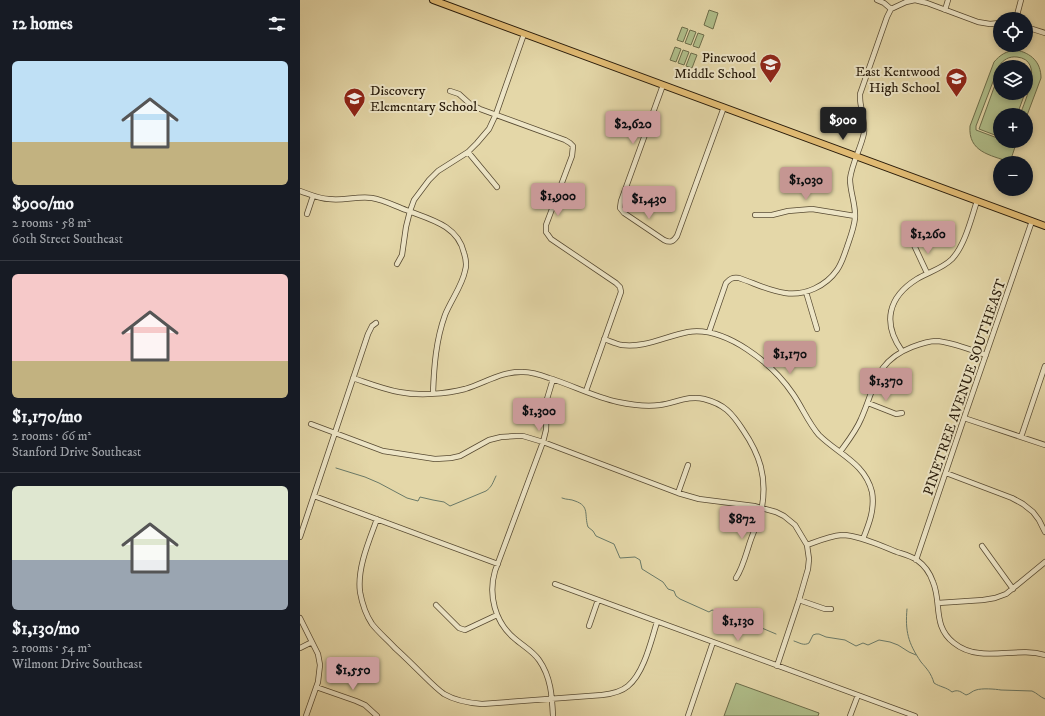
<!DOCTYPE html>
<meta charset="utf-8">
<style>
body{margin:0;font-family:"IM FELL DW Pica",serif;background:#20242c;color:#f1f3f6;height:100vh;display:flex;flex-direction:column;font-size:15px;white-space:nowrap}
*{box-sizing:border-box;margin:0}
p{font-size:13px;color:#9ea1a6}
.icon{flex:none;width:22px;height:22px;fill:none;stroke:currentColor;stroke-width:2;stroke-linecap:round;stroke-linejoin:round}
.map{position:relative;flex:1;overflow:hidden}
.side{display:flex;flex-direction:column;background:#171b24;width:300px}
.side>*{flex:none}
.buttons{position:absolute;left:693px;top:12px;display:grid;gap:8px}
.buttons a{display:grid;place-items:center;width:40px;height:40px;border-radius:50%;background:#171b24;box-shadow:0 2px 6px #0003;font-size:20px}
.price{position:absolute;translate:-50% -34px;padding:0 9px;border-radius:4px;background:#c59692;color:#111;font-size:13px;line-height:26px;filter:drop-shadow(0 1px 2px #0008)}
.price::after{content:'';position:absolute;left:50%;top:24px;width:12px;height:9px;margin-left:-6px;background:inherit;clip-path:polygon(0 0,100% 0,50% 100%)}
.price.on{background:#222;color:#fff}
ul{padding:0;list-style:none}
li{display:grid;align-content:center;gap:8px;height:212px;padding:0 12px}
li+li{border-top:1px solid #363941}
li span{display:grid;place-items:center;height:124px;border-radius:6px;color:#555}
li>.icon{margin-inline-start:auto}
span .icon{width:72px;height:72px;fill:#fffc;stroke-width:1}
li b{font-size:17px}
h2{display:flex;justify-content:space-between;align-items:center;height:48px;padding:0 12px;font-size:17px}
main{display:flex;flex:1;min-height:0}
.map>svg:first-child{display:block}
.green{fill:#b0bf8b;stroke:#6c6d4a}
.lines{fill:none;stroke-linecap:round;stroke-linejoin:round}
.stream{stroke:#6a7a68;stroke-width:1}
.minor-casing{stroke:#574a32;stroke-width:6}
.major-casing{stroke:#281b0a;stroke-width:8}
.minor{stroke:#ede5c6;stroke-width:4.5}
.major{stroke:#e2bc74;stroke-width:6}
.labels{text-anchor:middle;stroke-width:4;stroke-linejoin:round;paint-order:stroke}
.poi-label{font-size:14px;fill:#281b0a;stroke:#ede5c6;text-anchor:end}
.street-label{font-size:14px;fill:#281b0a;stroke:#ede5c6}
</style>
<main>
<section class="side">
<h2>12 homes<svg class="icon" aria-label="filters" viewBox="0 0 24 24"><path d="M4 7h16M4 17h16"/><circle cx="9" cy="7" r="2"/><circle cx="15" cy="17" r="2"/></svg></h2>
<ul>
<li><span style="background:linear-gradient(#bfe0f5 65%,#c2b280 0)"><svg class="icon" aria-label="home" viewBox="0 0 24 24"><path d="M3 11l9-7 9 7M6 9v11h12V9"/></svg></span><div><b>$900/mo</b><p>2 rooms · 58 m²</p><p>60th Street Southeast</p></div></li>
<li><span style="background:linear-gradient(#f6c9c9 70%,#c2b280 0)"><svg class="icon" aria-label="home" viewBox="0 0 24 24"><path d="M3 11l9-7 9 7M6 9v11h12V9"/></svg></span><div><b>$1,170/mo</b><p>2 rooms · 66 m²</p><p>Stanford Drive Southeast</p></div></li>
<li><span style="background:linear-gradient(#dfe7d0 60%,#9aa5b1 0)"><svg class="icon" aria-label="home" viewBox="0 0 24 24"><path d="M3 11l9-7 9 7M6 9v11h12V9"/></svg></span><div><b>$1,130/mo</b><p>2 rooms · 54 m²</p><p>Wilmont Drive Southeast</p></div></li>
</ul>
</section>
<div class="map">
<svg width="745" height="716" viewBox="0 0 745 716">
<rect width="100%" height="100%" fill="#e4d7a8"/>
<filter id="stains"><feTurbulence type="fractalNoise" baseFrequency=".005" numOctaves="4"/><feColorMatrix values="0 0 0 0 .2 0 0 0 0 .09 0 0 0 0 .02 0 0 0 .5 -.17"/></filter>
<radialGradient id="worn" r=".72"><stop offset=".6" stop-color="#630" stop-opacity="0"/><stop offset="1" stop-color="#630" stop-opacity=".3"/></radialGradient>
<!-- green -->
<path class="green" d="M409,10L418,13L413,29L404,25Z
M382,27L388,29L383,42L377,40Z
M390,30L396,32L391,45L385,43Z
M398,33L404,35L399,48L393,46Z
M375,47L381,49L376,62L370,60Z
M383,50L389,52L384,65L378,63Z
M716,50C731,53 741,62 741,78L726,118V115H720C725,100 745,60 717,57C709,56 703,60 699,66L676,126V130L700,139V141H705L709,142L710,141H717L710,162C690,155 668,152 670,126L694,62C700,55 706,51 716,50Z
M391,53L397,55L392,68L386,66Z
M700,71V93H725L717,115H700V137L679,129Z
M436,683L519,713L518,716H424Z"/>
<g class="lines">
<!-- stream -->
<path class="stream" d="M36,468L65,477L79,483L107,498L118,501L120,497L133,500L144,502L150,506L186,491C192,487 193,482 196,476
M262,498C267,500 271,499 275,501C290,506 284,515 288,527L293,531L296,536L314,544L320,558L335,557L340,560L342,569L363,582L368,589L374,591L376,596L380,599L409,612L412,610L416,611V614L418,616L425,613L437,617L439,619L452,628L457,626L476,634
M607,609C605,631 608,643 621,662C627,669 631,673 634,683C640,687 646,687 652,692C658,689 661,692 666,695C670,694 672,691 676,690C682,688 695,689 701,690L732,691C737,693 740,697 745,699
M494,641C500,643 504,646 509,643L513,635L516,634H519L526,637L545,640L556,646L563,643L568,645L579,640L590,642L598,645L609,652L616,655"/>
<defs>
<path id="minor" d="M577,0L584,3L591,9
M591,9L606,2L615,0L627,3L678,22L690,24L700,23
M645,10L648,0
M716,19L721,0
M726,27L745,33
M363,85L321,201L320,208L324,213L364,240C370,243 373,242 377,236L424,107
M150,91L159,94L170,104L180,109L265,140L270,143L273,146L272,156L246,225V232L251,239L316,283L320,287L321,292L286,391
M168,152L197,187
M0,191C9,194 19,199 29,199C43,201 57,196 72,198C84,200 95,206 106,210C129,219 158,225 164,253C166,259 167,265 165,271C162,286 151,300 145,315C136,340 134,366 133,393
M7,214L13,196
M455,215H472L488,211L512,209L555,216
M613,243L627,273
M97,264L102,255L106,227L110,211L114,200L129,180L138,171L168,152L177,143L189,129L196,114L224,34
M506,292L517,329
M409,332L426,283C430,279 432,277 439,278C454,283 469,291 485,293C505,296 526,286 537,270C542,263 544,255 547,247C550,238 554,228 555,218C556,205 550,192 550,179C552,163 561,148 564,133C565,123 562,115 561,106C560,102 560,98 560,94L587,17L591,9
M304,339C310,341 316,344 322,345C345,348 366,336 388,332C426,326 473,364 493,394C502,407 509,424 519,435C538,454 565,463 572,492C575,509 569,524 563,539
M602,351C582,323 588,297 617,279C628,272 642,269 652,259C665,245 671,219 677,201
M53,378C68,383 83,389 99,392C119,396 146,394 165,389C185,383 202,371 223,372C232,372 241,375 249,378C272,385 294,397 318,402C332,405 346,407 360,405C375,403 389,395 404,399C424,404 432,413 443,430C460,455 467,477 462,507C460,519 454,530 450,542C446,554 443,567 436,578
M568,403L596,414L602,413
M664,418L745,445
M11,424L83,451L135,459L151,458L160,456L189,440L201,437L216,436H223L243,442L378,493L399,499L454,506L476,512L484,516L495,525L507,545L509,559L508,569L499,600L477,666
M721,437L745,366
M540,452C548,441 556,431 561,419C576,386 574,362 612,347C620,344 628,341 636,341C653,342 670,350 686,355
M646,473L712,498L723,504L733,512L739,520L745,532
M378,493L388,465
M14,496L198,564
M77,519C69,541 57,568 60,592C62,603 66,615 72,624C79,633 88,640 95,648C105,657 114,666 124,676C130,682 137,689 144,694C156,701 169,703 182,704L302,695C311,694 321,692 328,686C344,673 351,641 357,622
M0,537L68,334L72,326L76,323
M507,545C518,541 530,536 542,535C558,535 582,546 597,552C603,554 611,556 617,560C624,565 630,573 633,582C642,603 632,626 654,643C680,664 715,646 745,655
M682,546L713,589
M616,560L664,418L732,221
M255,584L615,716
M499,600L525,609H531
M638,603L683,600L695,598L706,594L745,562
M136,605L159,628L165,630L197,615
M0,618L18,654L20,665L18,682L6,716
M289,626L298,600
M0,648L12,642
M16,687L56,701L65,705L77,716
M253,716C252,696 251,677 239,660C233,651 223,646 214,638C195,622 188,595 195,571L243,442L246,430L247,399L253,379
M388,716L413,642
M550,716L558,695"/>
<path id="major" d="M133,0L745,226"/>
</defs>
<!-- minor casing -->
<use href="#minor" class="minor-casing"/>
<!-- major casing -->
<use href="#major" class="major-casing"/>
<!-- minor -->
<use href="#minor" class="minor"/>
<!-- major -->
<use href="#major" class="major"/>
</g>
<!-- icons -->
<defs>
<symbol id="school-pin" viewBox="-11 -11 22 30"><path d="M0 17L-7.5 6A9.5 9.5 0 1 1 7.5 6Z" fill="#8f2418" stroke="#ede5c6"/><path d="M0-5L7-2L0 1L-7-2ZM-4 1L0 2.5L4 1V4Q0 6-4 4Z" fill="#fff"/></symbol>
</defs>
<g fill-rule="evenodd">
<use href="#school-pin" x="458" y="52" width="25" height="34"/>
<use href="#school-pin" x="644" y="66" width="25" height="34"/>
<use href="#school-pin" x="42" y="86" width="25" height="34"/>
</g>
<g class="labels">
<!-- poi labels -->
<g class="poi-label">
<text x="456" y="62">Pinewood<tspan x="456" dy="16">Middle School</tspan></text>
<text x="640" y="76">East Kentwood<tspan x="640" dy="16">High School</tspan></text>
<text x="70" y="95" text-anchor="start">Discovery<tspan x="70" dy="16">Elementary School</tspan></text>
</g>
<!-- street labels -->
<g class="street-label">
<text transform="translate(664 387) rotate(-71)" y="5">PINETREE AVENUE SOUTHEAST</text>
</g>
</g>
<rect width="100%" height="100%" filter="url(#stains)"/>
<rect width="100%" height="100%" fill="url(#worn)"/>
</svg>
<div class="buttons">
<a><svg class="icon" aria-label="locate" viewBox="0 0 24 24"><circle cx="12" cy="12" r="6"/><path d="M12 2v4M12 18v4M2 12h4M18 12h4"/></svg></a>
<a><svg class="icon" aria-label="layers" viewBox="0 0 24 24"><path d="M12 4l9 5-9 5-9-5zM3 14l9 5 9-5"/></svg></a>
<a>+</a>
<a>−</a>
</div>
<b class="price on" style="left:543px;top:141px">$900</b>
<b class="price" style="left:333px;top:145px">$2,620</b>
<b class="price" style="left:506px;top:201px">$1,030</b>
<b class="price" style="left:258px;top:217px">$1,900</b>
<b class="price" style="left:349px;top:220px">$1,430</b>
<b class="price" style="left:628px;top:255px">$1,260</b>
<b class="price" style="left:490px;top:375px">$1,170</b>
<b class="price" style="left:586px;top:402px">$1,370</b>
<b class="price" style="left:239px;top:432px">$1,300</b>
<b class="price" style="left:442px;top:540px">$872</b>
<b class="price" style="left:438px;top:642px">$1,130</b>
<b class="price" style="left:53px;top:691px">$1,550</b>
</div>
</main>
